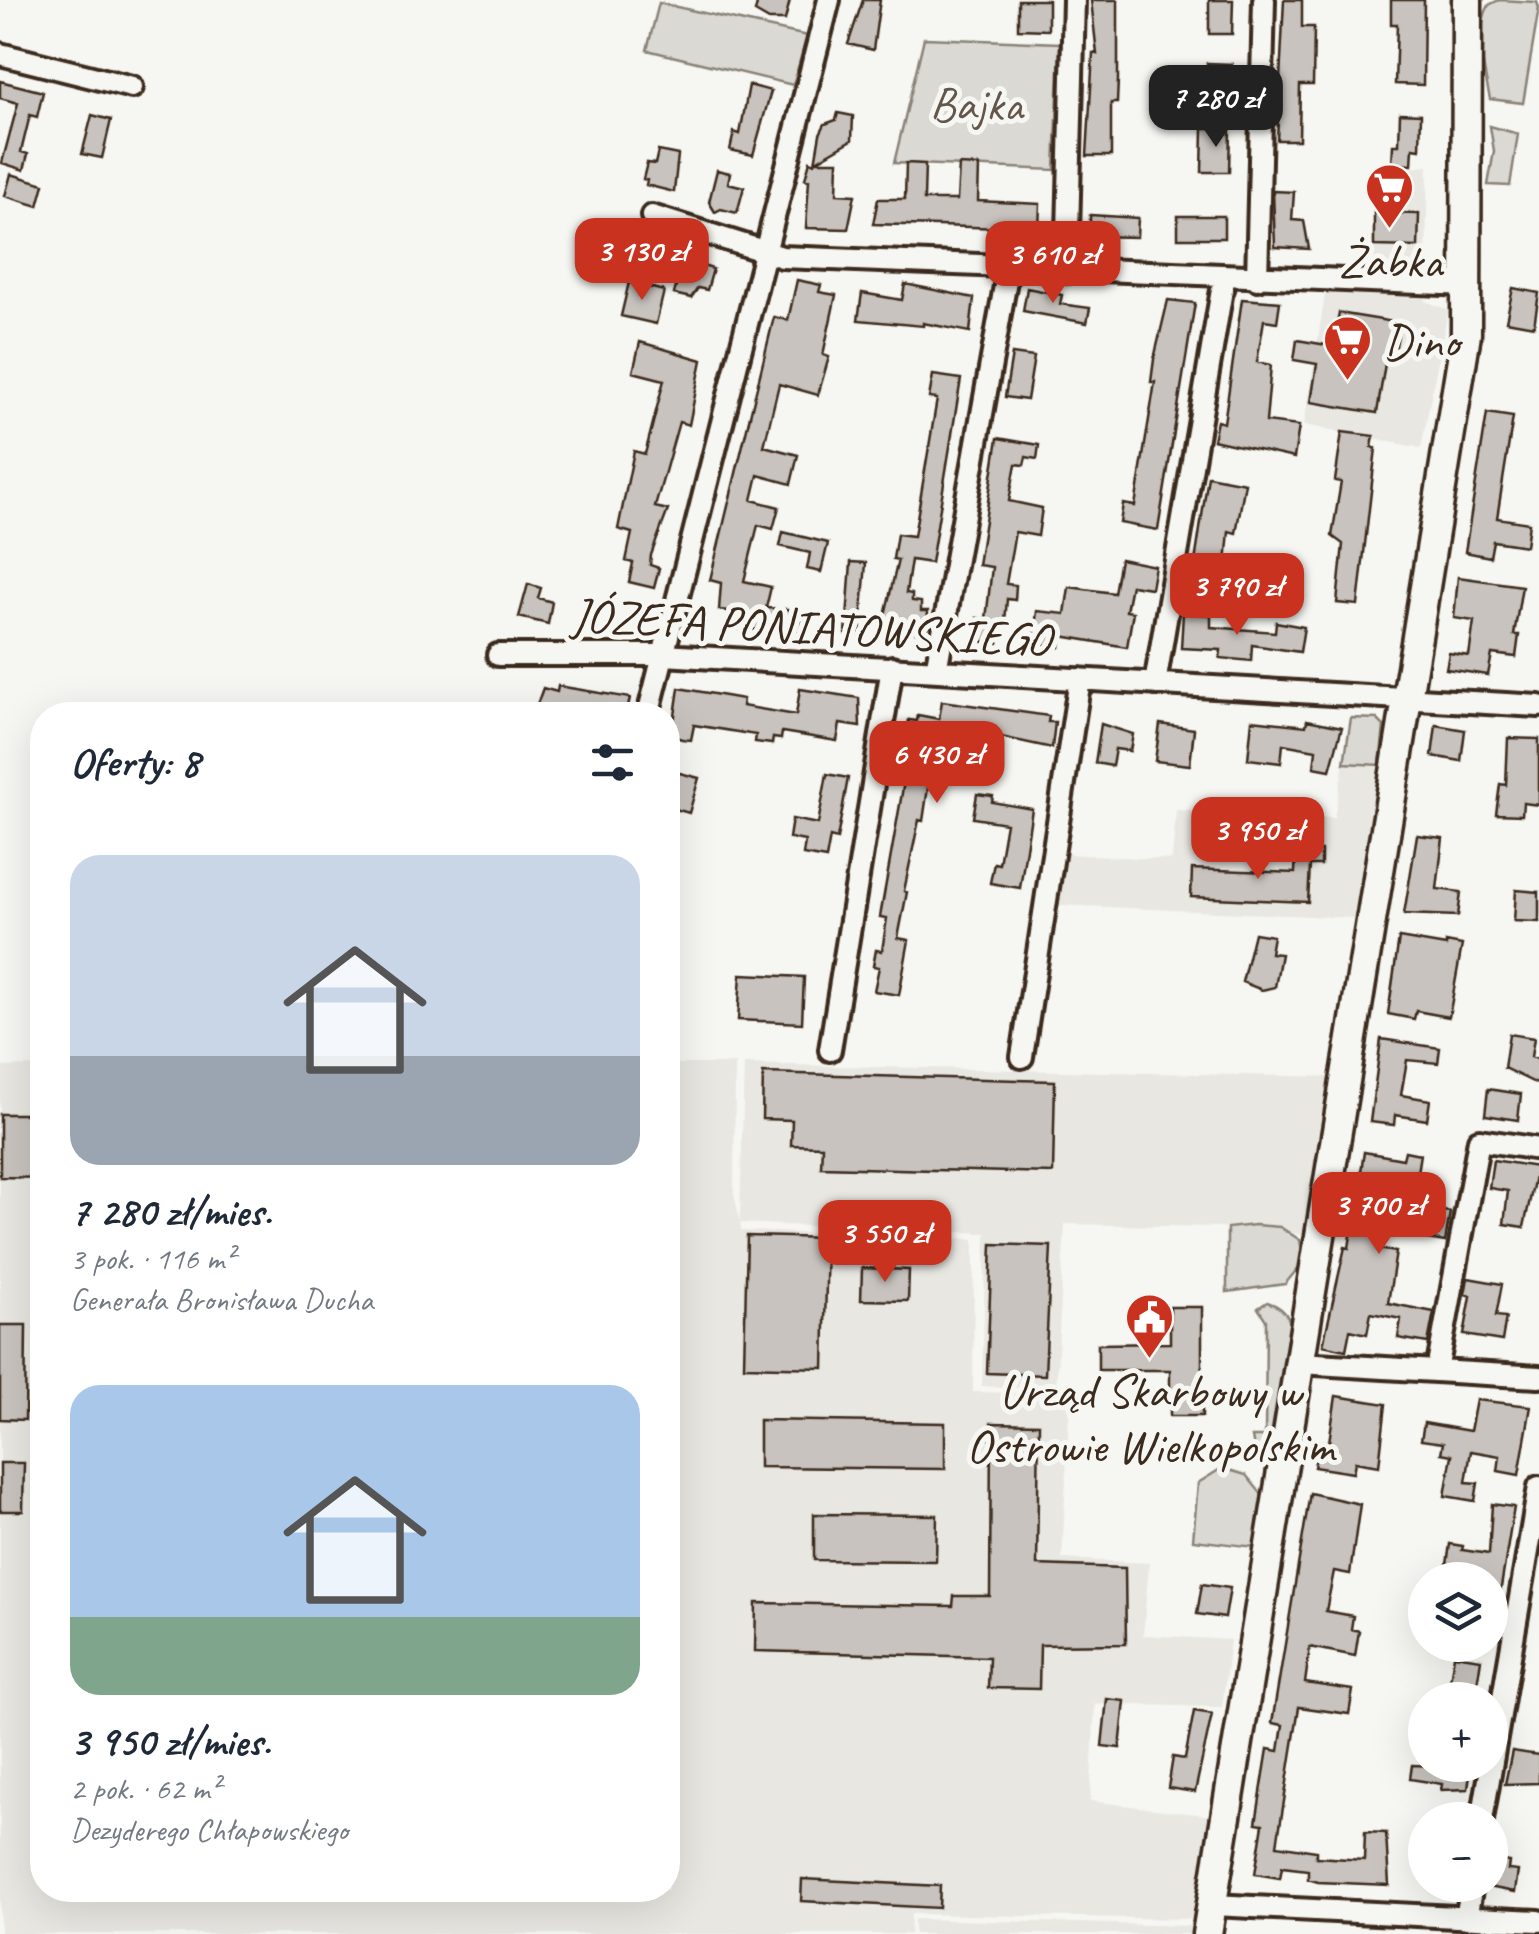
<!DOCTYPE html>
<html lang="pl">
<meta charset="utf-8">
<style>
body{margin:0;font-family:Caveat,sans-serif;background:#f2f2f3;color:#1f2937;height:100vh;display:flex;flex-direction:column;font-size:38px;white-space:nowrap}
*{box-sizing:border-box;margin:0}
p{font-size:32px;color:#747a83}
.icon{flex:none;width:55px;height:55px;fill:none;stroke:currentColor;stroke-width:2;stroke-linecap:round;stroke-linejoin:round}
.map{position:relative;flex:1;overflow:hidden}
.details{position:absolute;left:30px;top:702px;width:650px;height:1200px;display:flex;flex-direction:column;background:#fff;border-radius:40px;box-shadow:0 10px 40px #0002}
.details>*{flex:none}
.fabs{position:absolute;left:1408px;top:1562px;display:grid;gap:20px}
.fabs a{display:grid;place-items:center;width:100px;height:100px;border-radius:50%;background:#fff;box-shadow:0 10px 40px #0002;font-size:50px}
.price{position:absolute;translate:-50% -85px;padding:0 22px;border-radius:20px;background:#c8321e;color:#fff;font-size:32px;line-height:65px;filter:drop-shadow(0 2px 5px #0008)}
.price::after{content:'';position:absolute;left:50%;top:60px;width:30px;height:22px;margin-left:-15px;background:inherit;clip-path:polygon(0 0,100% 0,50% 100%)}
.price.active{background:#222;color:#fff}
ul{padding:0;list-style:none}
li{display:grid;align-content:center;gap:20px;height:530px;padding:0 40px}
li span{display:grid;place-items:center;height:310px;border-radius:30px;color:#555}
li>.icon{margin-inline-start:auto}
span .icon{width:180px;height:180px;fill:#fffc;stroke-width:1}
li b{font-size:42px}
h2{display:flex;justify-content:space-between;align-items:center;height:120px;padding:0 40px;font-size:42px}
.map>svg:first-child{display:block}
.built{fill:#e8e7e2}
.green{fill:#dad9d3;stroke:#8a8278;stroke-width:2.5}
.building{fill:#c8c3be;stroke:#3b2a1e;stroke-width:2.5}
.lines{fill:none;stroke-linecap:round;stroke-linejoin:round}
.street-casing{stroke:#3b2a1e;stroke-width:28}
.secondary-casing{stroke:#3b2a1e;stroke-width:35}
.street{stroke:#f6f6f2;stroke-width:20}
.secondary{stroke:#f6f6f2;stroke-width:28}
.labels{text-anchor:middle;stroke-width:10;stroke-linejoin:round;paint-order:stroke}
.park-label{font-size:48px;fill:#63564b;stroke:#f6f6f2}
.poi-label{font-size:48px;fill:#3b2a1e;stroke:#f6f6f2}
.street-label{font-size:48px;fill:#3b2a1e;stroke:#f6f6f2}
</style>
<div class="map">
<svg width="1539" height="1934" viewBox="0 0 1539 1934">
<rect width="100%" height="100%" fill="#f6f6f2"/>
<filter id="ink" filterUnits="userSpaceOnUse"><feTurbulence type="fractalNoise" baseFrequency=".01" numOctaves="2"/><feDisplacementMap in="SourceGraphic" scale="20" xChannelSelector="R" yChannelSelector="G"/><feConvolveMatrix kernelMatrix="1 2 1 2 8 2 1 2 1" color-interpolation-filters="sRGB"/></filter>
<g filter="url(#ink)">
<!-- built -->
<path class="built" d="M1428,166L1425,301L1448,310L1421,448L1304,425L1325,295L1372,263L1377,172Z
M1344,763L1380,765L1355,918L1059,905L1067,854L1172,860L1176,810L1334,818Z
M668,1064H735L734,1194L740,1222L744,1064L1334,1077L1312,1235L1219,1227L1065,1224L1056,1389L982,1386L986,1233L740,1223L741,1231L974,1239L973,1392L1070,1394L1062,1559L1149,1563L1143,1635L1230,1640L1222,1707L1095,1704L1090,1801L1212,1816L1193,1919L911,1914L910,1934H0V1067L42,1066V1890H668Z
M914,1919L1192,1926L1191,1934H914Z"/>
<!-- green -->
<path class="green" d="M1499,0L1537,2L1539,8L1523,103L1490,99C1484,71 1474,32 1489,5Z
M659,3L807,36L793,85L647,50Z
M924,38L1060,43L1055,170L894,163Z
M1490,126L1518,134L1510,186L1488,185L1494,151Z
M1351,718L1377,719L1384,726L1380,765L1344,763Z
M1255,1225L1280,1227L1300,1240L1304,1261L1285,1284L1227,1292V1228Z
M1267,1302C1291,1309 1293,1326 1292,1349H1287L1272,1448L1269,1454H1255L1252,1437H1265L1266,1320L1258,1308Z
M1222,1468L1246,1475L1264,1497L1255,1547L1193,1540L1198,1483Z"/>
<!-- building -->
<path class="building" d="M758,0H790L785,20H769L755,12Z
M863,0H880L873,50L848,44Z
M1018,0H1048V30L1018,29Z
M1091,0H1118V79L1117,103H1111V156H1087L1093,53L1097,54Z
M1209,0H1233L1232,34H1209Z
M1284,0H1302V27H1314L1313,85H1300L1299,140H1277Z
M1391,0H1424L1423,85L1395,84L1397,24H1391Z
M1207,63L1232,64L1231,95H1207Z
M0,81L43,92L37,117L30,115L21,152L28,154L24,170L2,163L18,103L0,98Z
M749,85L771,91L753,155L730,150L734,132L740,134Z
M838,113L853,116L852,140L816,161H838L837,194L855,195L848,229L806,228L809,180L805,179L810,161L815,163L820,134L825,124L836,120Z
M1400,113L1421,114L1420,149L1413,148L1412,165L1392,164L1393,145H1399Z
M92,115L111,120L102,158L82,154Z
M1203,128H1230L1229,172H1202Z
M658,151L678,155L674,192L646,185L647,180L643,179L647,163L655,164Z
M906,163L925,164L924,200H957L959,165L979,166L978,201L1040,204L1039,229L873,224L878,199H905Z
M717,170L730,173L728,183L744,187L737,213L721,209L715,212L709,202Z
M11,174L44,184L38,206L5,196Z
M1273,191L1294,192L1292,220L1304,221L1309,249L1275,247Z
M1374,213L1419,214L1418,247L1374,246Z
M1090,215L1138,218L1137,237L1090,236Z
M1178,216H1224V238H1178Z
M683,260L713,269L707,290L698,288L691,298L674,294Z
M797,280L821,285L819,292L836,295L823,355L829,357L818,395L779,384L764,446L798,455L791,484L758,475L752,500L779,507L773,529L758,525L744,581L771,587L766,608L802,610L801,631L732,629L728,611L719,610L721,583L710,580L774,317L788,320Z
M629,282L664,291L656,324L621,316Z
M905,284L974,298L970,332L923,323V326L858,320L862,293L902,300Z
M1027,288L1062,295L1060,304L1090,308L1087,323L1023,311Z
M1513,288L1539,293L1534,326L1506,321Z
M1242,299L1280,302L1277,322L1264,320L1257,362L1271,365L1266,422L1299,426L1294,458L1213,440L1217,421L1224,423Z
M1168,300L1195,303L1158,530L1120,523L1123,504L1135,506L1155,382H1151L1154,359Z
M1339,313L1400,323L1396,346L1388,345L1377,413L1311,402L1317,364L1294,360L1297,340L1333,346Z
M640,342L702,360L689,425L679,422L655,507L668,510L651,555L650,565L659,568L654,588L629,582L633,563L626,561L632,533L618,529L634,451L645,454L664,380L633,372Z
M1012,354L1034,357L1027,400L1005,397Z
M933,375L961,379L931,563L911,560L906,593L912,594V601L921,602V611H928L927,628H920V632H881L898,560L893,559L897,534L914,536L937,399L929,398Z
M1487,413L1513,417L1497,518L1529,523L1526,546L1493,541L1490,557L1465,552Z
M1342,432L1374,436L1372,447L1376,448L1358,605L1337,603L1343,544L1332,536L1341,482L1335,481Z
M998,438L1039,445L1037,459L1026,457L1024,465L1016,464L1009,501L1042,508L1038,536L1015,532L1006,584L1016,585L1015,600L1007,599L1004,633H999L998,643L975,641L977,618L986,619L992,567L978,565Z
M1208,476L1245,483L1236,533L1229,531L1225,573L1194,569Z
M783,532L828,543L821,572L807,569L810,553L780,546Z
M1120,559L1155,566L1151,588L1131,585L1126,611L1133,612L1127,647L1061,636L1060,647L1033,643L1037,611L1065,614L1069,587L1114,593Z
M851,562L866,563L860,635L846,634Z
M1458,577L1522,586L1514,635H1519L1516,657L1492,654L1488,675L1446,669L1449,653L1469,656L1474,621L1454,618Z
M528,584L541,588L538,598L552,602L548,624L519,617Z
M1183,613L1211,615V627L1275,632L1276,622L1304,627L1300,652L1252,645L1251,661L1220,658L1221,650L1181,648Z
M558,686L630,698L626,715H533L543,688L557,692Z
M679,688L743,699L742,706L796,715L800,689L859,698L860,727L840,724L837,741L782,732L781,739L773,738L772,744L755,742L756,735L694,725L691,740L682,739L672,736Z
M942,701L1049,716L1048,722H1055L1052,748L978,732L971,780L958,777L963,740L927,733L920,766L931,768L923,821L919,820L904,891L907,892L898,938L909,940L899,995L874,991L879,967L873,966L876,950L882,951L887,918L880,917L905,776L899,775L909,720L917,721L918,715L939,719Z
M1252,720L1306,726L1307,720L1342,727L1330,770L1314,767L1316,750L1283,744L1281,763L1248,759Z
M1101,724L1133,734L1130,751L1115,749L1112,766L1095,763Z
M1160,724L1194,729L1190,765L1155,761Z
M1436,725L1465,730L1461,761L1432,756Z
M1508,738L1539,739V805L1523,803L1522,815L1496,814L1500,784L1506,785Z
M668,770L699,778L689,813L668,807Z
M827,774L848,778L837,839L830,837L826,859L803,855L805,841L789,838L792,819L818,824Z
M977,794L993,796L992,802L1032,809L1020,888L990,883L994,863L999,864L1006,823L973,818Z
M1417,835L1443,838L1437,889L1461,892L1458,916L1404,914Z
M1296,850L1321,851V865H1310L1308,902L1191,897L1192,869L1295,873Z
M1516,890L1539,892V922L1514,921Z
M1254,933L1273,936L1270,953L1281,954L1275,987L1262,990L1242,982Z
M1399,938L1446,946V942L1462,945L1449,1017L1416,1011L1414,1019L1388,1014Z
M741,974L804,977L802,1023L738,1020Z
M1509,1034L1534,1038L1531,1057L1539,1059V1085L1504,1068Z
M1381,1039L1440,1048L1438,1063L1407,1060L1401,1095L1430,1100L1427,1120L1395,1115L1394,1125L1370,1122Z
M763,1073L1055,1081L1053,1173L821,1167L822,1146L791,1145L792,1120L762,1119Z
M1488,1089L1521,1094L1518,1120L1485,1115Z
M0,1114H42V1178L0,1177Z
M1405,1151L1420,1154L1416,1179L1383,1174L1378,1202L1450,1212L1445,1242L1421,1238L1423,1227L1382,1221L1378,1249L1396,1252L1388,1303L1434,1312L1428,1343L1398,1338L1401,1319L1371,1313L1367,1334L1350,1330L1346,1350L1323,1345L1345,1247L1349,1248L1364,1152L1403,1159Z
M1493,1160L1537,1167L1524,1227L1504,1224L1508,1191L1489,1188Z
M747,1236L827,1238L824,1368L744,1366Z
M992,1244L1051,1246L1045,1375L987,1373Z
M862,1268L909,1270L908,1301L861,1300Z
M1468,1278L1502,1284L1496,1316L1506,1317L1502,1341L1464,1335L1471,1296L1465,1294Z
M1170,1307H1202V1416H1170V1370H1098V1344L1170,1343Z
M0,1325H26L25,1420L0,1419Z
M1336,1396L1386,1404L1379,1466L1355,1462L1353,1473L1314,1467L1319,1441L1329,1442Z
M1476,1400L1531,1406L1519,1475L1498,1471L1500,1456L1471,1451L1466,1482L1478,1483L1475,1501L1445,1496L1452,1455L1441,1453L1443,1443L1421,1440L1424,1423L1470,1431Z
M759,1420L945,1423V1469L759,1467Z
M991,1423L1039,1424L1037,1565L1125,1568L1126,1644L1040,1645L1039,1689L988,1688L989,1657L755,1651L756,1603L953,1606L954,1596H990Z
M0,1463H24L23,1511H0Z
M1310,1493L1360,1504L1350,1574L1334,1571L1326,1611L1353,1616L1351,1629L1359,1631L1355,1656L1310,1647L1305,1683L1353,1690L1349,1714L1299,1707L1277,1845L1316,1851V1857L1364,1860L1365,1832L1386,1833L1389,1885L1318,1882L1308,1879V1870L1282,1867L1280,1878L1255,1874L1263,1824L1256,1823L1268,1749L1279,1751L1283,1725L1272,1723Z
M1492,1504L1514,1507L1498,1606H1490V1580H1471L1472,1576L1446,1571L1450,1544L1463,1546L1462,1550L1489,1554Z
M814,1514L937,1515L936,1561L814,1560Z
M1202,1584L1230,1588L1225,1618L1197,1614Z
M1454,1655L1481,1659L1476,1691L1449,1687Z
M1107,1699L1125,1701L1120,1748L1102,1746Z
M1194,1711L1212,1714L1195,1792L1168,1788L1173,1757L1185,1759Z
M1512,1751L1539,1755V1783L1505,1784Z
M1412,1765L1458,1767L1457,1772L1470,1774L1468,1789L1441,1790L1442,1784L1410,1779Z
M1492,1859L1509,1862L1508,1870L1518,1871L1515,1892L1488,1887Z
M802,1879L940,1886L939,1908L801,1901Z"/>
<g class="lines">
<defs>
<path id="street" d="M0,54L132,87
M652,216L782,257L1468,285
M1067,272L1074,0
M1257,279L1264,0
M498,655H663L1539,706
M936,671L1008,269
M1155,684L1224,278
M648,715L829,0
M830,1050L892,667
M1022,1057L1080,679
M1299,1363L1539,1377
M1437,1371L1479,1140L1539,1149
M1482,1820L1539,1487
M1213,1905L1539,1921
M1466,1918L1472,1885"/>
<path id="secondary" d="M1207,1934L1466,334L1467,0"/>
</defs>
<!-- street casing -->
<use href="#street" class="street-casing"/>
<!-- secondary casing -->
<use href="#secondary" class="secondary-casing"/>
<!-- street -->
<use href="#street" class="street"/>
<!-- secondary -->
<use href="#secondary" class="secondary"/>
</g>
</g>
<!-- icons -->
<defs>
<symbol id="supermarket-pin" viewBox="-11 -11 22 30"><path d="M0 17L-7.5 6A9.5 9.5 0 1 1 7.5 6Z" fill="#c8321e" stroke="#f6f6f2"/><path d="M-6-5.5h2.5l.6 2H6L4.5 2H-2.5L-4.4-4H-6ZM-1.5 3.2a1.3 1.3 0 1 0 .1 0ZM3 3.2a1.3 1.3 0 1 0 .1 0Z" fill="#fff"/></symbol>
<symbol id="civic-pin" viewBox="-11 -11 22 30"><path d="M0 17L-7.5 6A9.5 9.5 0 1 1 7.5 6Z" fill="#c8321e" stroke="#f6f6f2"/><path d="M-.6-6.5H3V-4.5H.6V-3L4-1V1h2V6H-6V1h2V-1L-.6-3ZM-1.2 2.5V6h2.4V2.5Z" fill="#fff"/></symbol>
</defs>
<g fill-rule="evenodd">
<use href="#supermarket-pin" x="1362" y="160" width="55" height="75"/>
<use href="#supermarket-pin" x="1320" y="312" width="55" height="75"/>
<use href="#civic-pin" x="1122" y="1290" width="55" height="75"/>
</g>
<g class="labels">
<!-- park labels -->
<g class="park-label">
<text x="976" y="120">Bajka</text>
</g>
<!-- poi labels -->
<g class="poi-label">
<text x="1390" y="277">Żabka</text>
<text x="1383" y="357" text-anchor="start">Dino</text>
<text x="1150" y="1407">Urząd Skarbowy w<tspan x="1150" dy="55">Ostrowie Wielkopolskim</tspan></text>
</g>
<!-- street labels -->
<g class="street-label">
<text transform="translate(811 626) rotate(3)" y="17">JÓZEFA PONIATOWSKIEGO</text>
</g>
</g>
</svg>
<div class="fabs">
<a><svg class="icon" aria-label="layers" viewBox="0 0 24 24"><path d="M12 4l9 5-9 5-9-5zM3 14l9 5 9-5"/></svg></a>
<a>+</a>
<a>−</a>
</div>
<b class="price active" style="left:1216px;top:150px">7 280 zł</b>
<b class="price" style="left:642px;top:303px">3 130 zł</b>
<b class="price" style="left:1053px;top:306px">3 610 zł</b>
<b class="price" style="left:1237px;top:638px">3 790 zł</b>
<b class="price" style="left:937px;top:806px">6 430 zł</b>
<b class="price" style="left:1258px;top:882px">3 950 zł</b>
<b class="price" style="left:1379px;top:1257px">3 700 zł</b>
<b class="price" style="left:885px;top:1285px">3 550 zł</b>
<section class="details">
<h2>Oferty: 8<svg class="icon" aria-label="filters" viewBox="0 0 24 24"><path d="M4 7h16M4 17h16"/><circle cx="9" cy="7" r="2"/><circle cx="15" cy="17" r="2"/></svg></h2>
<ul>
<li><span style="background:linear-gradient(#c9d6e8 65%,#9aa5b1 0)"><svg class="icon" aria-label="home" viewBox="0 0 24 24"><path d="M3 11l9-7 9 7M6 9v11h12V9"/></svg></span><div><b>7 280 zł/mies.</b><p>3 pok. · 116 m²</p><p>Generała Bronisława Ducha</p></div></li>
<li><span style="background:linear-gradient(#a9c7e8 75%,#7fa58c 0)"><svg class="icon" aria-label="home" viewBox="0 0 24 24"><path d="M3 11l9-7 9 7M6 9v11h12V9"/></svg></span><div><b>3 950 zł/mies.</b><p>2 pok. · 62 m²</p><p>Dezyderego Chłapowskiego</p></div></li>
</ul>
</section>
</div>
